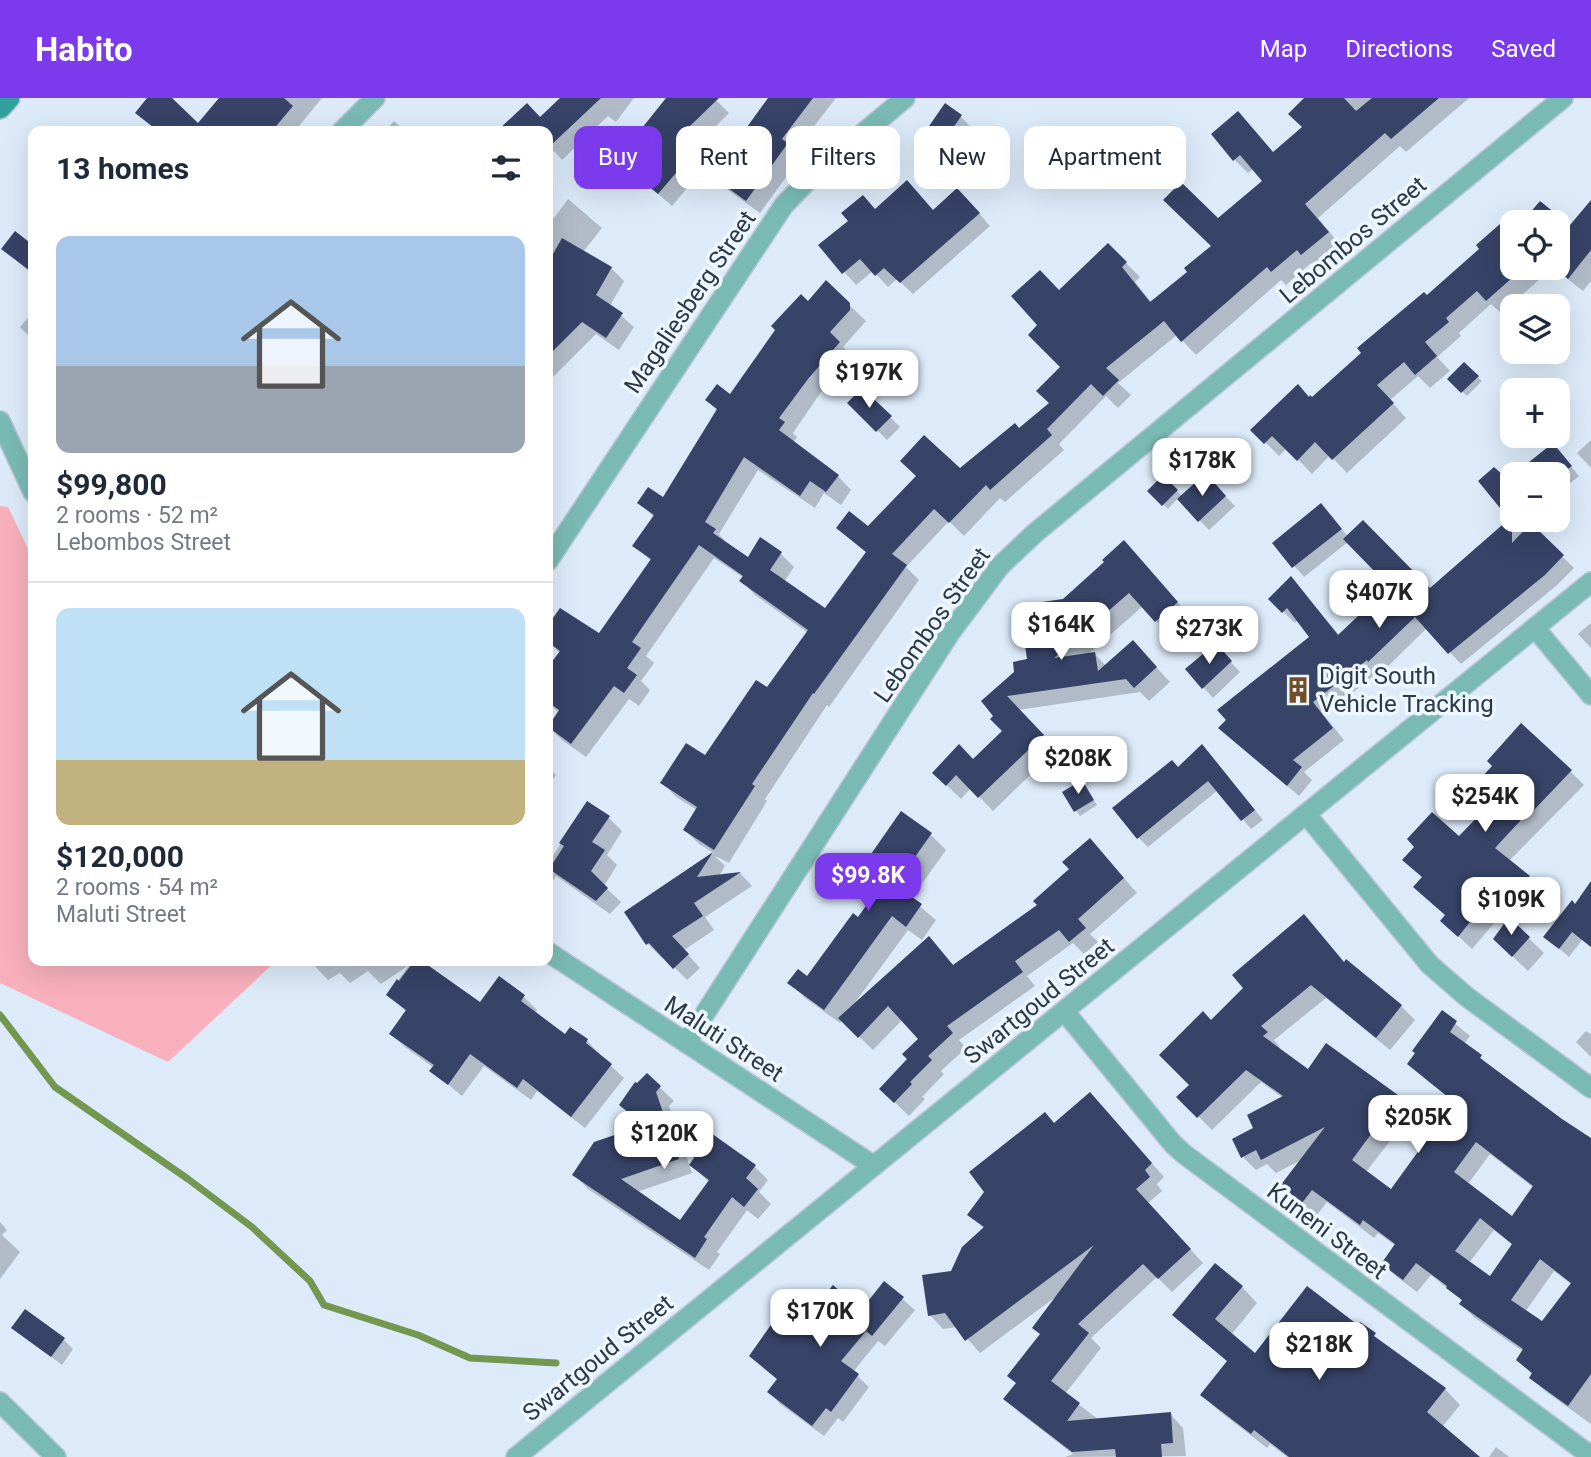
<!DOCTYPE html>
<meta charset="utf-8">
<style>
body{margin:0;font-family:Roboto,sans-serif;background:#f2f2f3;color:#1f2937;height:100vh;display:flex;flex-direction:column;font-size:26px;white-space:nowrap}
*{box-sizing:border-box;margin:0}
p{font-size:23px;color:#747a83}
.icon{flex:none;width:38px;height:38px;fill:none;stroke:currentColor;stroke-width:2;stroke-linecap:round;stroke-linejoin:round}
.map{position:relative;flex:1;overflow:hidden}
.side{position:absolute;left:28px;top:28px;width:525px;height:840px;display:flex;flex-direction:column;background:#fff;border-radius:14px;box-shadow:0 7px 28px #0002}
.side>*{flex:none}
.hud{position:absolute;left:574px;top:28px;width:665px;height:63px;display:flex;gap:14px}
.tools{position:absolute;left:1500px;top:112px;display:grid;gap:14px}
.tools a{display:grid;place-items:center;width:70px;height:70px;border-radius:14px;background:#fff;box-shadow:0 7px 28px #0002;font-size:35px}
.price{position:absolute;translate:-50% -60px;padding:0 16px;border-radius:14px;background:#fff;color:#222;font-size:23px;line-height:46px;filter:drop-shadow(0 2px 4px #0008)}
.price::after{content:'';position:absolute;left:50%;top:42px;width:21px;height:16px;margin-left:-10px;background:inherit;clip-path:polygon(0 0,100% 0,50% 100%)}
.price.current{background:#7c3aed;color:#fff}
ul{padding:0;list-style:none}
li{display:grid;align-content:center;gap:14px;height:371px;padding:0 28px}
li+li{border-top:2px solid #e0e1e3}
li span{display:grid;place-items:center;height:217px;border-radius:14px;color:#555}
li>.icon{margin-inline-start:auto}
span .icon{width:126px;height:126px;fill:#fffc;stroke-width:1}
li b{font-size:30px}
h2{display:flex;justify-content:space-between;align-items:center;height:84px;padding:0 28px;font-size:30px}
.chip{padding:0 24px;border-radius:14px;background:#fff;box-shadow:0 7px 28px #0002;font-size:24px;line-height:63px}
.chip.current{background:#7c3aed;color:#fff}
header{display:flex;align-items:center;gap:42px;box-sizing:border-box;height:98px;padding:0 35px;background:#7c3aed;color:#fff}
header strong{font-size:33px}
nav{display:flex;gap:38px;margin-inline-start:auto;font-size:24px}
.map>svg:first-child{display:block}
.green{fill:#f7b0bc}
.shadow{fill:#0003;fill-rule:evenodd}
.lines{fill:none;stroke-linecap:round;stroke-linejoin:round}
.stream{stroke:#73974f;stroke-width:7}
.building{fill:#374367;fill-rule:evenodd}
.minor-casing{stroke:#b8c6d5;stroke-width:22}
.secondary-casing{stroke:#b8c6d5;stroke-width:24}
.minor{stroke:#7abab4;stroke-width:19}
.secondary{stroke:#30a29b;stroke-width:21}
.labels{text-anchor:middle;stroke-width:7;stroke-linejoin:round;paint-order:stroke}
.street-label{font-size:24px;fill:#2a3847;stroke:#eff7fe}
.poi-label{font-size:24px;fill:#2a3847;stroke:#eff7fe;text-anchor:start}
</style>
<header>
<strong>Habito</strong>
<nav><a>Map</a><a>Directions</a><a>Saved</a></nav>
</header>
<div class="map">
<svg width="1591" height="1359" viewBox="0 0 1591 1359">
<rect width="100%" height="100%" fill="#dceaf9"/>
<!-- green -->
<path class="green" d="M0,408L8,409L33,461V863H276L168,964L0,885Z"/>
<!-- shadow -->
<path class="shadow" d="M152,0H169L198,27L221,0H322L295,33H157L137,14Z
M563,0H634L616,24L608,18L562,62L554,53L548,58V33H498L527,7L541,21Z
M668,0H717L715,1L729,15L703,41L726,60L770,0H836L794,54L800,60L760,115L714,82L707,90L695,81L672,108L639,79L661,53Z
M1307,0H1469L1406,54L1400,48L1318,120L1341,148L1316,170L1311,165L1286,187L1281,182L1196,257L1177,237L1118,285L1131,297L1118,310L1106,298L1059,346L1064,352L1005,404L1000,400L964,438L949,423L906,469L919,482L829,609L827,607L765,701L767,703L729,765L715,758L725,768L719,778L740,775L752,788L705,819L714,832L684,852L700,870L687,882L663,858L661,859L648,846L626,815L714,755L699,746L685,732L697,712L676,699L663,685L705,659L768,592L808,535L755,497L742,483L744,480L714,460L646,558L654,565L641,583L650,592L639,608L629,601L586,659L562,642L548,628L559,614L548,606V572L560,555L548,544V530L561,512L599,538L652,464L635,448L655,420L639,405L663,402L718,313L707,302L730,298L826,185L866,223L843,249L853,259L821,294L793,335L797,339L793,345L838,378L851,392L841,407L824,395L815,410L758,372L719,436L728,447L748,461L781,456L794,469L784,484L825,513L867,455L838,430H868L1020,332L1051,305L1062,269L1040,227L1059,194L1108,147L1140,179L1135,184L1152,205L1189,174L1213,148L1218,122L1265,84L1254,71L1248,75L1234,61L1238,15L1274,56L1304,29Z
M961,19L970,28L954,51L929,31Z
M394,23L405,33H385Z
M568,101L602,130L583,154L611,170L624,183L610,208L634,229L619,252L596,236L548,284V114L554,120Z
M969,104L990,128L913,196L897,181L888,189L873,173L856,187L821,148L876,112L933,113Z
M1591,104V183L1583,193L1554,170H1558V124H1525L1540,105L1571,130Z
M15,135L33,149V177L3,151Z
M1512,140V170H1553L1501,215L1491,206L1459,235L1461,238L1437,259L1450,273L1430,290L1418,278L1390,302L1406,320L1347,375L1330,357L1312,376L1287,350L1279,358L1253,332L1309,301L1312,302L1427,200Z
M33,214V242L20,229Z
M1464,266L1482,283L1467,298L1449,281Z
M862,292L900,329L887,342L850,305Z
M1512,307V318L1507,313Z
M1535,338H1557L1551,345L1579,378L1558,395V376H1517L1549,350Z
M1591,342V370L1577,355Z
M1163,379L1183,399L1215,388L1235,408L1209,432L1178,400L1168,411L1150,393Z
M1512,380V422H1525L1574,470L1556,488L1461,566L1427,530L1381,575L1380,573L1324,617L1344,642L1304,674L1312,682L1299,698L1220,630L1312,539L1298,522L1295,525L1270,501L1291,480L1340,538L1380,499V477L1348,444L1304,479L1274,445L1331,417L1348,439L1430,493L1511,420L1508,383Z
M1138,459L1187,515L1201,521L1221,546L1217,549L1240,574L1213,600L1188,572L1208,555L1182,526L1170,537L1143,508L1087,557L1095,556L1106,568L1133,544L1170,584L1149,603L1140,594L1018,612L1056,652L993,713L971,690L961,701L934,675L973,663L1005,633L996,618L983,603L1029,563L1033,526L1063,502Z
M1591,525V550L1578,536Z
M1211,658L1263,722L1251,731L1218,692L1148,749L1138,739L1179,671Z
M548,669L556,677L548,688Z
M1570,673L1584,687L1509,763L1543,794L1516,828L1544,855L1528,873L1510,856L1508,822L1501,817L1472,851L1456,836L1447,818L1459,740Z
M1082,684L1097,707L1080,718L1064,695Z
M588,705L609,720L622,733L607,757L617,767L604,788L621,804L610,816L556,778L548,790V765Z
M901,716L931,737L946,752L911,801L936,822L922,842L908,832L854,906L929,840L954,868L1040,808L1103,756L1137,795L1090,836L1098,844L1084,856L1073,845L1027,878L1035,888L959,942L966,950L941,973L944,976L922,999L925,1001L909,1018L881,991L909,961L920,941L903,921L873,952L842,922L840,925L805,900L790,885L808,880L858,821L883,787L864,769Z
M1591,786V849L1582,842L1569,859L1546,839L1576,808Z
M1304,819L1345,866L1401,908L1415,922L1390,952L1326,900L1274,942L1280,949L1278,951L1308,973L1407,1006L1421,1020L1409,1036L1400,1030L1366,1074L1391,1093L1459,1008L1423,979L1442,915L1470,938L1464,946L1495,972L1591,1043V1326L1545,1293L1531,1280L1533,1277L1518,1262L1524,1254L1475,1220L1461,1206L1463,1203L1431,1177L1417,1194L1397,1179L1383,1165L1396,1148L1378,1135L1374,1140L1327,1104L1317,1117L1296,1102L1282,1088L1303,1061L1276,1075L1267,1066L1256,1072L1243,1059L1256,1031L1283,1000L1261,984L1212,1032L1179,999L1191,987L1211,924L1245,890ZM1490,1056L1534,1090L1513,1120L1468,1086ZM1494,1132L1514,1148L1491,1180L1469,1165ZM1554,1173L1572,1187L1542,1226L1525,1214Z
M310,863H419L480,907L499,880L524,899L537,912L535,916L565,939L587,943L600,956L599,957L624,980L585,1030L537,993L531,1002L484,968L462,998L432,973L434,970L405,949L391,936L407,914L388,897L409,867L381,886L368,873L350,885L340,875L328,882Z
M1586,933L1590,936L1591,934V959L1576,944Z
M647,977L674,1003L669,1008L692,1075L637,1094L680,1124L709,1084L691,1067L754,1068L768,1082L759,1094L771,1106L758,1121L747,1112L717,1154L720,1156L709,1172L588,1091L575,1077L645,1028L621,1007Z
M1103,1009L1164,1079L1157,1086L1162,1093L1148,1105L1203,1165L1172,1194L1157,1179L1091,1240L1101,1250L1065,1296L1099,1322L1170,1316L1183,1330L1186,1358L1065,1359L1073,1356L1019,1314L1006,1301L1018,1286L1057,1198L980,1255L957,1229L943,1231L930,1217L952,1174L984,1131L970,1116L1055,1026Z
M0,1124L7,1132L2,1137L20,1154L0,1181Z
M884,1185L915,1212L885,1248L878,1243L853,1274L869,1289L843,1324L838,1320L824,1338L780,1306L769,1294L778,1282L763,1269L792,1228L819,1206L865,1209Z
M1242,1189L1257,1205L1231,1237L1255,1257L1358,1230L1361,1227L1391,1253L1445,1291L1460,1307L1442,1329L1477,1359H1287L1270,1346L1267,1350L1218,1312L1202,1297L1228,1264L1174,1217Z
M13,1230L64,1242L73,1251L62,1267Z
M1496,1349L1509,1359H1489Z"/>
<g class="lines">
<!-- stream -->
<path class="stream" d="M0,917L55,989L188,1081L252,1129L310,1183L324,1207L418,1237L470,1260L556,1265"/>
</g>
<!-- building -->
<path class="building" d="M147,0H172L198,25L219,0H284L293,8L272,33H158L135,15Z
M560,0H601L548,50V33H497L527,5L540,19Z
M666,0H719L690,28L726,58L768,0H813L782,41L788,45L746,103L700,70L693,79L681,69L658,96L637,79L659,52L638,35Z
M1304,0H1344L1356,13L1372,0H1439L1391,41L1385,35L1305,106L1329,134L1301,157L1297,152L1271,174L1267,169L1181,244L1164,223L1106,270L1119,282L1103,298L1091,286L1047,331L1052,337L990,392L986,387L949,425L934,411L892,456L907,467L814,596L813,595L752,686L755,688L714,752L683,732L697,709L660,685L686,645L705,657L756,582L767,589L808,532L739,483L743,478L699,447L632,544L641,550L627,570L637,577L624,595L614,588L571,646L548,629L559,612L548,604V569L560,553L548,544V527L560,510L599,535L651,461L632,448L654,417L637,405L648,389L663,399L717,311L705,302L717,286L730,296L775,232L771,228L801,196L808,203L826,182L850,205V212L830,234L840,244L808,281L779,320L785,324L779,332L839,377L826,394L810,383L800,398L744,359L705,424L716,431L713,435L748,459L760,439L782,454L770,472L825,510L866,454L836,430L849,413L868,428L916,378L900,363L924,337L960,370L1015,325L1019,330L1049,305L1036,293L1060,269L1028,237L1037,227L1011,198L1040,172L1059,192L1108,145L1127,164L1122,169L1150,204L1187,174L1184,170L1211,148L1163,102L1181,84L1218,120L1262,83L1240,57L1233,63L1211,36L1238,13L1273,54L1302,29L1288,16Z
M945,5L962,17L944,43L927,31Z
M907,82L933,112L957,90L980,115L900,185L884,170L875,178L860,161L842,176L818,147L848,123L841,115L863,97L875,111Z
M1591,102V152L1568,181L1558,172V124H1522L1540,103L1570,127Z
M1500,126L1512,140V180L1486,203L1477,193L1446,220L1449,224L1425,244L1437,258L1415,277L1404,264L1377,287L1394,305L1332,362L1315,344L1297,363L1272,338L1264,346L1250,332L1298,286L1309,299L1310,297L1312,299L1361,255L1357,250L1424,194L1427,197L1479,151L1476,147Z
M15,133L33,147V175L1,151Z
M562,140L612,169L596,197L623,215L606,240L582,224L548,258V165Z
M1464,264L1479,278L1461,295L1447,281Z
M862,290L892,318L876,334L847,305Z
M1553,345L1572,368L1561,376H1514Z
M1494,369L1512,385V445L1531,425L1564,457L1545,477L1448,556L1415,519L1368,564L1367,562L1313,604L1333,630L1293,662L1302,669L1287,688L1218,630L1226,622L1217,612L1309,539L1287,510L1282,515L1268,501L1291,478L1338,537L1378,499L1367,488L1378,477L1343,441L1363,422L1430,490L1509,421L1478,383Z
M1206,375L1226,398L1198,424L1177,401Z
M1163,377L1178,392L1162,408L1147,393Z
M1321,405L1342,431L1292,470L1272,445Z
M1124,442L1178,504L1155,524L1129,495L1054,560L1095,554L1098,573L1133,542L1157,569L1134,590L1126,581L1007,598L1044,637L978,700L956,677L946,688L932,675L959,646L973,661L1002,633L990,621L993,618L981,603L1014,574L1013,564L1027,561L1022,526L1031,525L1028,506L1063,501L1104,464L1102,462Z
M1192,509L1213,535L1198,547L1177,521Z
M1216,545L1232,563L1202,591L1185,571Z
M1521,625L1572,672L1533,713L1531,711L1495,750L1530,778L1501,815L1486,804L1458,839L1440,823L1445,817L1413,789L1422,779L1402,762L1414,749L1407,741L1432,714L1459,738L1488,708L1470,692L1492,668L1487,663Z
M1202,646L1255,712L1241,723L1208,683L1137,741L1112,710L1172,662L1178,669Z
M1082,682L1094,702L1074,714L1062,694Z
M587,703L610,718L592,744L605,752L591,773L608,790L596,803L549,771L564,748L559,745Z
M901,713L932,735L895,787L922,806L906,829L892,818L824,912L787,885L798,871L807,878L853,815L858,819L883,784L862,769Z
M1090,740L1124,780L1078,821L1086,830L1069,844L1059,832L1015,863L1023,874L947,928L953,935L928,958L932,962L910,984L912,986L894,1005L879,991L907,961L902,956L918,941L888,908L858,940L838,920L929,838L953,867L1037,807L1033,803L1069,771L1062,764Z
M713,754L697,779L741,774L694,805L703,818L672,838L689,856L673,871L649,845L646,847L624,814Z
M1591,783V849L1572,834L1559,851L1543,839L1572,802L1575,806Z
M1304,816L1344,864L1346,861L1402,907L1376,940L1311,887L1261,928L1268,934L1263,938L1308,971L1326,945L1409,1005L1394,1024L1385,1017L1352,1062L1391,1091L1438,1026L1441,1028L1458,1007L1407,966L1415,955L1412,953L1442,912L1457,923L1450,934L1482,957L1480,960L1562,1021L1591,1040V1276L1568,1308L1529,1280L1532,1275L1516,1262L1523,1251L1459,1206L1462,1202L1446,1190L1447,1188L1416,1165L1403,1182L1381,1166L1395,1146L1363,1122L1360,1127L1312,1092L1302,1105L1280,1088L1325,1029L1261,1062L1256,1052L1241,1060L1232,1041L1253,1030L1247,1017L1283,998L1246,972L1197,1020L1176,999L1189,987L1159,957L1203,913L1211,922L1243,890L1232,877ZM1476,1044L1533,1088L1512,1118L1454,1074ZM1480,1120L1512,1146L1490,1178L1455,1153ZM1540,1161L1571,1185L1542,1223L1511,1202Z
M1509,819L1530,839L1512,859L1493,841Z
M414,863H422L480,904L499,878L525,897L521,903L565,936L570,929L588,941L586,945L612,966L571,1019L523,981L517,990L470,956L448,987L429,973L434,967L389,936L406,912L386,897L397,881L399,883Z
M647,975L661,988L656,994L679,1061L621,1081L680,1122L709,1082L689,1067L711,1035L756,1067L746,1080L758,1091L744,1109L732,1099L704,1139L707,1141L695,1160L572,1077L594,1044L644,1027L619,1007L635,984L637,985Z
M1090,994L1152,1065L1145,1072L1150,1079L1136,1091L1191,1151L1158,1181L1143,1166L1078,1226L1089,1235L1051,1283L1080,1305L1067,1323L1171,1314L1173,1345L1161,1346L1162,1359H1116L1115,1351L1072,1354L1003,1301L1016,1285L1007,1278L1040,1236L1032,1230L1094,1147L965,1243L945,1215L928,1218L922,1177L951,1173L962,1149L984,1129L967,1117L984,1094L969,1074L1045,1014L1054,1025Z
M1215,1165L1243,1188L1215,1221L1255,1255L1307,1188L1358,1227L1360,1224L1376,1235L1374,1238L1446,1290L1427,1314L1480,1359H1289L1254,1332L1251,1336L1200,1297L1227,1263L1172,1217Z
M884,1183L904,1199L872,1238L866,1233L841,1263L859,1276L831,1314L826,1310L812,1328L767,1294L777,1281L749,1258L778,1217L792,1226L815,1201L819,1204L833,1187L852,1204L856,1200L865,1207Z
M25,1211L65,1240L51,1259L11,1230Z"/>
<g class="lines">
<defs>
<path id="minor" d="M342,33L375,0
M0,323L33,394
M548,463L784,107L811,79L905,0
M1535,530L1591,597
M1306,716L1430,867L1467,899L1591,990
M548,854L874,1068
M1065,914L1173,1046L1184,1056L1591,1358
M686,945L950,535L1000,468L1035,435L1563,0
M0,1304L56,1359
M516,1359L1591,484"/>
<path id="secondary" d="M0,10L9,0"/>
</defs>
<!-- minor casing -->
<use href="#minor" class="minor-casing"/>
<!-- secondary casing -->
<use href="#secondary" class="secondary-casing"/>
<!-- minor -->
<use href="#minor" class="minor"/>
<!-- secondary -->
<use href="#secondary" class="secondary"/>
</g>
<!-- icons -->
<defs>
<symbol id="building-bare" viewBox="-9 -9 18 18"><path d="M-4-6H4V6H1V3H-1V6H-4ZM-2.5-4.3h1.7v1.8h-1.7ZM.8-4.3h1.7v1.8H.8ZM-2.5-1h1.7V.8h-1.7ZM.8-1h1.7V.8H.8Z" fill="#724f28" stroke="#eff7fe" stroke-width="2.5" paint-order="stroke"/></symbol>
</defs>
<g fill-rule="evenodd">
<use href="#building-bare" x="1279" y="573" width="38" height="38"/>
</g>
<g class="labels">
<!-- street labels -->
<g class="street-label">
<text transform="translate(1353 142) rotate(-40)" y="8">Lebombos Street</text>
<text transform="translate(690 204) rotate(-56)" y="8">Magaliesberg Street</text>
<text transform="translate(932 527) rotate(-55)" y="8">Lebombos Street</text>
<text transform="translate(1039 903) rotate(-39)" y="8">Swartgoud Street</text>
<text transform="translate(724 941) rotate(33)" y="8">Maluti Street</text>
<text transform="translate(1327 1133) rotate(37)" y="8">Kuneni Street</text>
<text transform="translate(598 1260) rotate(-39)" y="8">Swartgoud Street</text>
</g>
<!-- poi labels -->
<g class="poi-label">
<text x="1319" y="586">Digit South<tspan x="1319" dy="28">Vehicle Tracking</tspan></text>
</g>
</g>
</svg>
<div class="tools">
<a><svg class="icon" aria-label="locate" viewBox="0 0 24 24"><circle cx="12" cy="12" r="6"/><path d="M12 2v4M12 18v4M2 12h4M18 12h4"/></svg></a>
<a><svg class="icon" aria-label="layers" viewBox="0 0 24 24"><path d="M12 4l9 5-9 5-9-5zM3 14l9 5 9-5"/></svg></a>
<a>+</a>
<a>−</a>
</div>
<b class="price" style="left:869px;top:312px">$197K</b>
<b class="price" style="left:1202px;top:400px">$178K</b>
<b class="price" style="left:1379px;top:532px">$407K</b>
<b class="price" style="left:1061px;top:564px">$164K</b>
<b class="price" style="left:1209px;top:568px">$273K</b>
<b class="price" style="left:1078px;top:698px">$208K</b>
<b class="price" style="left:1485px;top:736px">$254K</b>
<b class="price current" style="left:868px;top:815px">$99.8K</b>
<b class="price" style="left:1511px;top:839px">$109K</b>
<b class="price" style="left:1418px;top:1057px">$205K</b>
<b class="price" style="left:664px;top:1073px">$120K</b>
<b class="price" style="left:820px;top:1251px">$170K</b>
<b class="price" style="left:1319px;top:1284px">$218K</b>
<div class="hud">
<a class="chip current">Buy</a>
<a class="chip">Rent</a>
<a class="chip">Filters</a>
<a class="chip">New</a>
<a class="chip">Apartment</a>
</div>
<section class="side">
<h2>13 homes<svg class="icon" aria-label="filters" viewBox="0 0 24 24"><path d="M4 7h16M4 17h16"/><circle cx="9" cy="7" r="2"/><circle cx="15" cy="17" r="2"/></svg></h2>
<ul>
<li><span style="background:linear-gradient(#a9c7e8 60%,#9aa5b1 0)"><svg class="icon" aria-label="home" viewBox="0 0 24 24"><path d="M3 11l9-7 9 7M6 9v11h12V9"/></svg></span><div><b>$99,800</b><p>2 rooms · 52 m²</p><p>Lebombos Street</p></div></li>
<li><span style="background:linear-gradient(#bfe0f5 70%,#c2b280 0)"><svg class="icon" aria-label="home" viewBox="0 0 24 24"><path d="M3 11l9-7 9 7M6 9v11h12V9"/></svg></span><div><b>$120,000</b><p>2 rooms · 54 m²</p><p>Maluti Street</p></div></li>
</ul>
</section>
</div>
